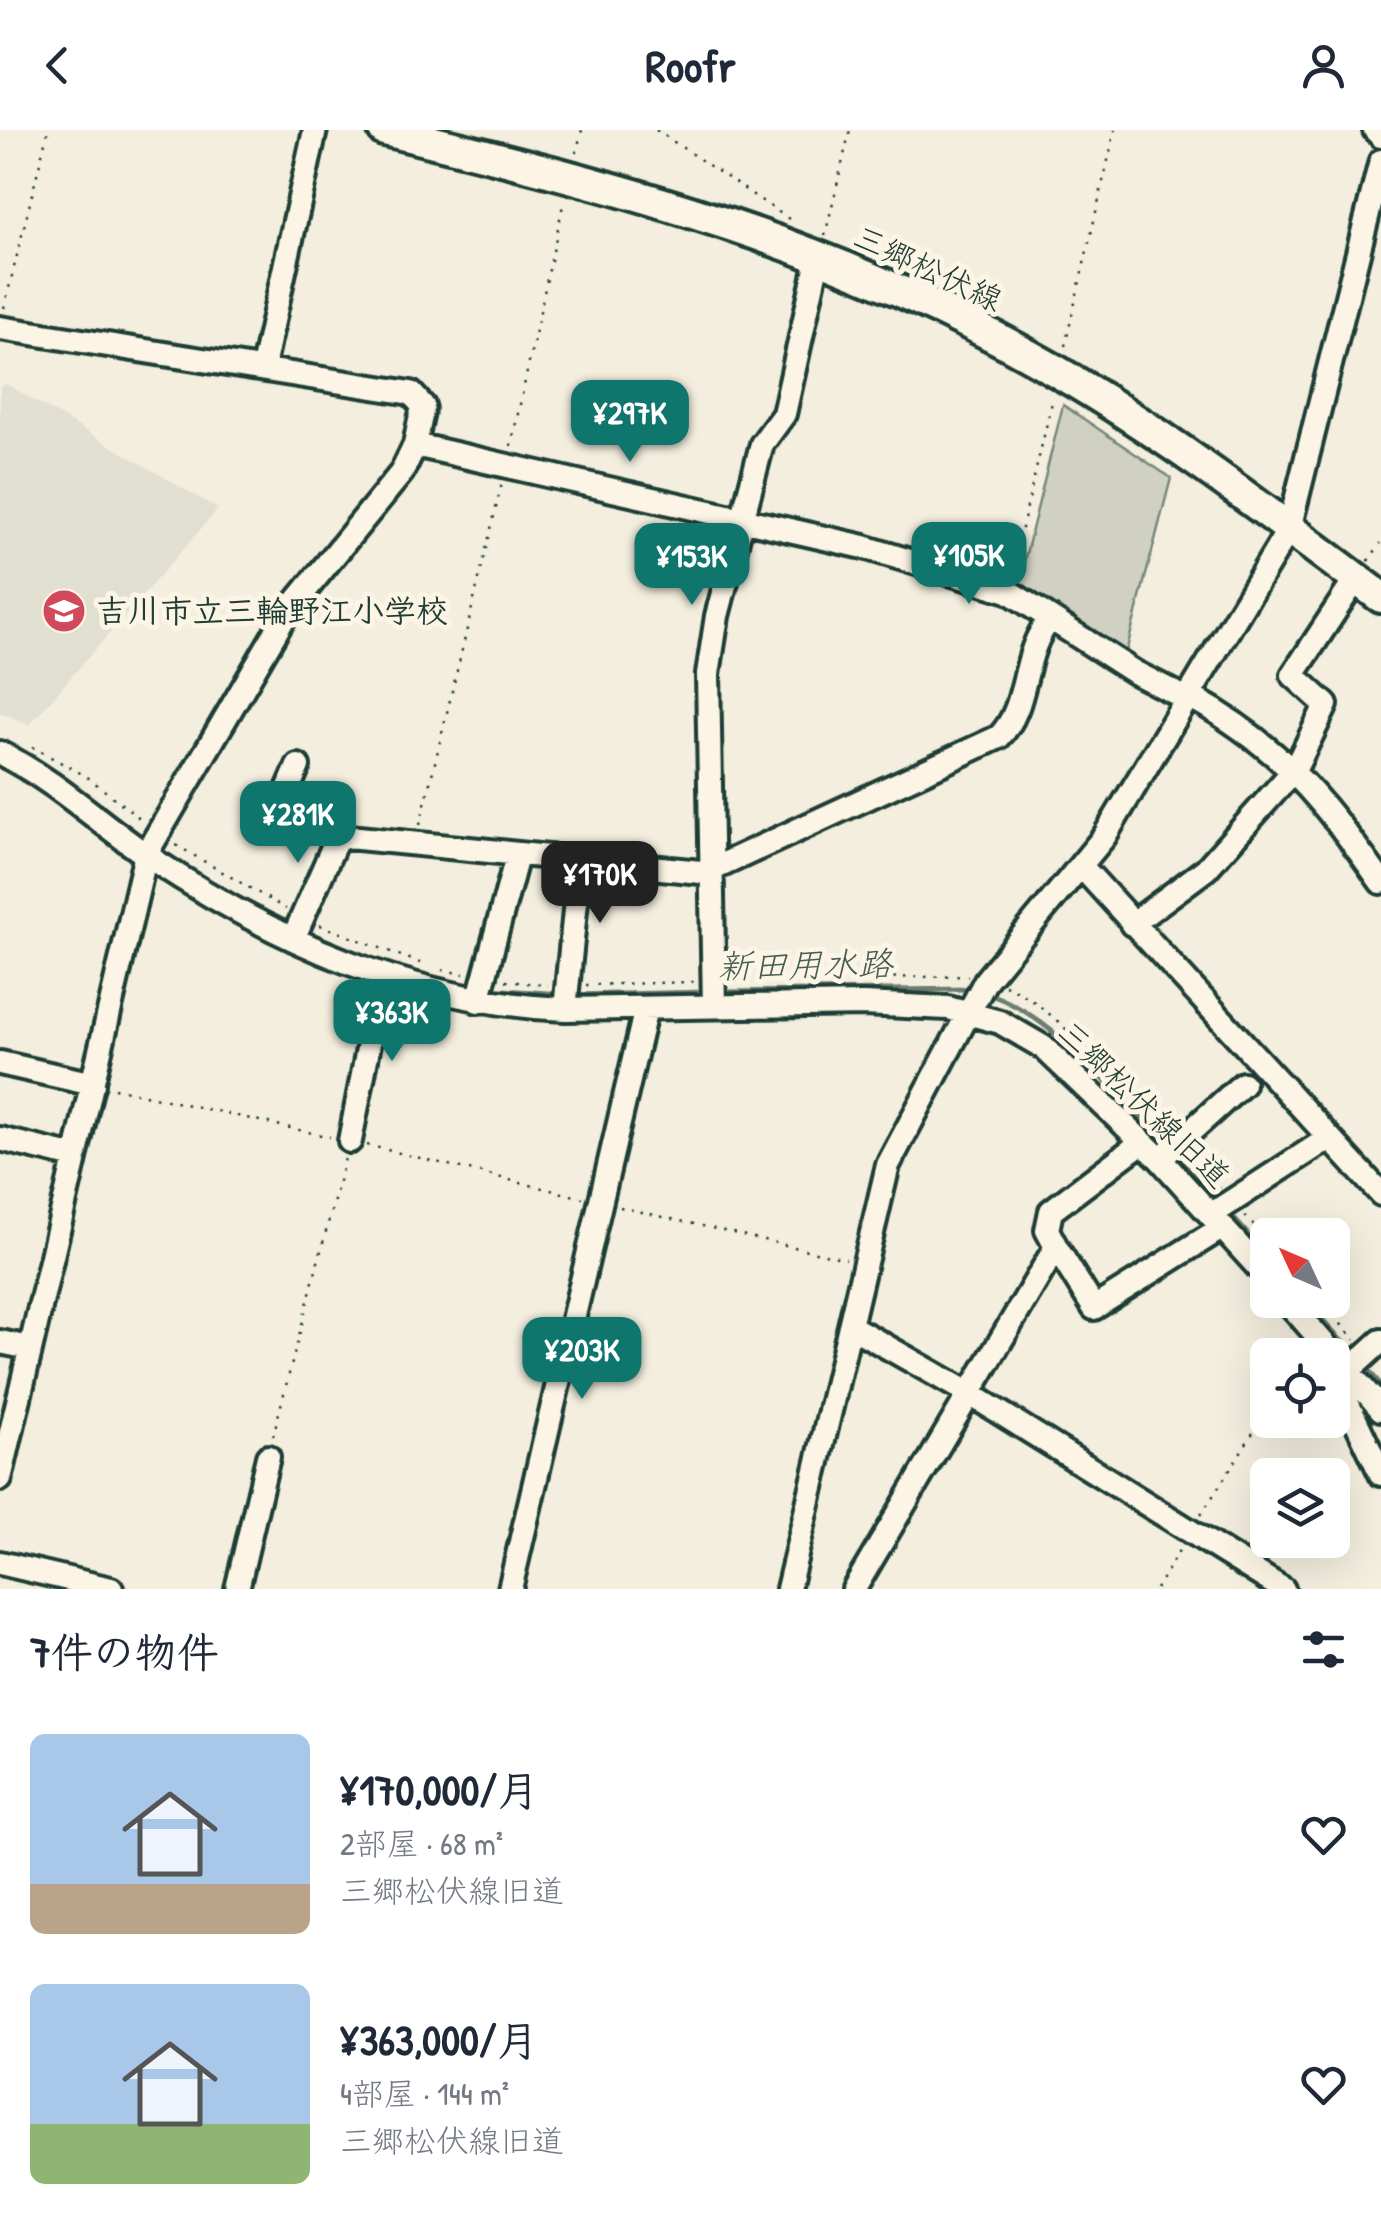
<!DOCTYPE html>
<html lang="ja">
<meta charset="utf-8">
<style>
body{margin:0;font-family:"Patrick Hand","Klee One",sans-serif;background:#f6f6f7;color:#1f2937;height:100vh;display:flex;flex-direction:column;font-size:38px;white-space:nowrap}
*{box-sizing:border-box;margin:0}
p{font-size:32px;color:#747a83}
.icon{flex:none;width:55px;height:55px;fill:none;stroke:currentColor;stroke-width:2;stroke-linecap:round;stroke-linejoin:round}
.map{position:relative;height:1459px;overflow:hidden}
.details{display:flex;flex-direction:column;background:#fff;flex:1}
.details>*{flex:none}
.needle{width:65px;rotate:314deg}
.fabs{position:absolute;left:1250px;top:1088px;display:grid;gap:20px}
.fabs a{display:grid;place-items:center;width:100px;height:100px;border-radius:15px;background:#fff;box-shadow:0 10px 40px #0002;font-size:50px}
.price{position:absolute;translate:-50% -85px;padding:0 22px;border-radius:20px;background:#0f766e;color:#fff;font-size:32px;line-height:65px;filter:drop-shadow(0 2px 5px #0008)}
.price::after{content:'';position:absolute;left:50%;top:60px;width:30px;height:22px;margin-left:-15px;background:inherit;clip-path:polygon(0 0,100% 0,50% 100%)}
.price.selected{background:#222;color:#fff}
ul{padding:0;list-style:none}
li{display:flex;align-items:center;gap:30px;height:250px;padding:0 30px}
li span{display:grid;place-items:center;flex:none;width:280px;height:200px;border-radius:15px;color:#555}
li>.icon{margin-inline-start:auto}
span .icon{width:120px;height:120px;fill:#fffc;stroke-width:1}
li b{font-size:42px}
h2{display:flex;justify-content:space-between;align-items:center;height:120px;padding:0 30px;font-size:42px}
header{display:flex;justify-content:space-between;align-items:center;height:130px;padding:0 30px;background:#fff;font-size:45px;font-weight:700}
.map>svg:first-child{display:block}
.built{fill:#e1dfd0}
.green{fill:#d0d1c2;stroke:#78877b;stroke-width:2.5}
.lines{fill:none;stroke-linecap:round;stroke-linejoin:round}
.stream{stroke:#6c7d72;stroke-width:5}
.minor-casing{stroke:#1f3d34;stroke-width:30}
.major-casing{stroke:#1f3d34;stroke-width:38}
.path{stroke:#1f3d34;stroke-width:2.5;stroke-dasharray:2.5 8;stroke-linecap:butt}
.minor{stroke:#fcf5e5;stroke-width:22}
.major{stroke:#fcf5e5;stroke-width:30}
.labels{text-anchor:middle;stroke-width:10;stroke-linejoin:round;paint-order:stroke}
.street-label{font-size:32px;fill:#1f3d34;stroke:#fcf5e5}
.poi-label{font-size:32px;font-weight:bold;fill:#1f3d34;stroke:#fcf5e5;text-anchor:start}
.water-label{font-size:35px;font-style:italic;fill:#465d53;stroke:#fcf5e5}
</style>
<header><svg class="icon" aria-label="back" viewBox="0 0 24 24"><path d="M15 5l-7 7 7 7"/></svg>Roofr<svg class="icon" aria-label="person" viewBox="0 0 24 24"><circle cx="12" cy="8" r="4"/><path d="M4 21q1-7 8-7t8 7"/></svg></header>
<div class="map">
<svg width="1381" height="1459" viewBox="0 0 1381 1459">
<rect width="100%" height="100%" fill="#f3eede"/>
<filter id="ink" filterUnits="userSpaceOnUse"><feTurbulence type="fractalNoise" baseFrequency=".01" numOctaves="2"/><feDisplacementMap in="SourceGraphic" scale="20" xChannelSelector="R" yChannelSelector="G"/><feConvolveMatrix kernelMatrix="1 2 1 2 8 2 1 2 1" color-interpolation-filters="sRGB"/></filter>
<g filter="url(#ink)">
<!-- built -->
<path class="built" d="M6,254L218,379L29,595L0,582V257Z"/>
<!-- green -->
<path class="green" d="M1063,275L1171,348L1126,522L1018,456Z"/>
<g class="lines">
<!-- stream -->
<path class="stream" d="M34,630L147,710
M303,800L372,829
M488,859L562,864
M723,862L971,859
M987,864C1048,880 1121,969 1167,1016
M573,865L707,862
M1174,1024L1218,1071
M1229,1083L1268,1127
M1305,1170L1356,1227
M1364,1235L1381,1255"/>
<defs>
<path id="minor" d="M1375,0L1381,6
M0,198L411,263L423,276L415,315L402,342L287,483L146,724L0,1349
M263,237L315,0
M415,315L864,417L1008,461L1134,542L1189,570
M1191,567C1280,616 1324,670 1381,752
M0,623C56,651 98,692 149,727C275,811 412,872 565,879L863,874L948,878L1000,892L1043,917L1160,1029L1268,1148
M298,636L283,671L286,681L338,706L711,743
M1081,736L1381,1064
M711,740L999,607C1030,576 1020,525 1050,489
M1132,794L1206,739L1295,639L1326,575L1293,545L1356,449
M293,809L338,706
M478,871L517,726
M714,876L708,544L717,486L762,314L784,284L819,125
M565,879L580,731
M0,933L93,954
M0,1009L75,1027
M350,1011L382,847
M1160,1029L1243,954
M1212,1084L1329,1008
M1056,1117L1047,1100L1051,1081L1142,1012
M1286,1170L1381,1279
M852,1197L970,1264L1283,1459
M0,1212L30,1218
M1336,1227L1337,1251L1381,1344
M1348,1241L1381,1211
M0,1433L111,1459
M237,1459L268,1327
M510,1459L646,878
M788,1459L888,1035L986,850L1104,707L1289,399L1381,31
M854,1459L1056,1117L1094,1178L1223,1097"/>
<path id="major" d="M384,0C626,58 841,115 1058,242C1172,308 1276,389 1381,467"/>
</defs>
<!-- minor casing -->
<use href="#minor" class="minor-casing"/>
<!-- major casing -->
<use href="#major" class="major-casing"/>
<!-- path -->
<path class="path" d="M656,0L792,91
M576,23L582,0
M825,106L850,0
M4,178L48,0
M1065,216L1115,0
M511,316L564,70
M1368,431L1381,413
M1012,440L1053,268
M32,617L86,646L142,690
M420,695L502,353
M176,715L286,779
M320,795L425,835
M442,840L464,844
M506,851L548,855
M736,851L968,846
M586,855L693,852
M1005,855C1053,873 1123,962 1165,1000
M114,958L330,1007
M367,1015L583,1068
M1191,1027L1220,1058
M620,1077L846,1129
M1245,1086L1268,1111
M1320,1170L1355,1210
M273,1306L345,1028
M1201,1385L1268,1279
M1156,1459L1181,1417"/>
<!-- minor -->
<use href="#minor" class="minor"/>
<!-- major -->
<use href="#major" class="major"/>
</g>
</g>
<!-- icons -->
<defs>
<symbol id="school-disc" viewBox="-11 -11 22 22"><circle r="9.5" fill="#d1495b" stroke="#fcf5e5"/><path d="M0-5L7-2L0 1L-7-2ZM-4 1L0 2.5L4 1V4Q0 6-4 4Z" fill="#fff"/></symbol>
</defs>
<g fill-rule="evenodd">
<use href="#school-disc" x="39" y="456" width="50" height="50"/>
</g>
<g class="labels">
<!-- street labels -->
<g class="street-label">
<text transform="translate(928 138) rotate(25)" y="11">三郷松伏線</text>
<text transform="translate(1144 974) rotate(44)" y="11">三郷松伏線旧道</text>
</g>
<!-- poi labels -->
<g class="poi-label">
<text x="96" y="492">吉川市立三輪野江小学校</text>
</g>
<!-- water labels -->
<g class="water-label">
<text transform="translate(805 835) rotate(-1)" y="12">新田用水路</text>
</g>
</g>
</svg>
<div class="fabs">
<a><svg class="needle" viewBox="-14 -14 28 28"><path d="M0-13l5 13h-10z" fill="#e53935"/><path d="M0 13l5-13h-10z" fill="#747a83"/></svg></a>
<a><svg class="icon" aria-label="locate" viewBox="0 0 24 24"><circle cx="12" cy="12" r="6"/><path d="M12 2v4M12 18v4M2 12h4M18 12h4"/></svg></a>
<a><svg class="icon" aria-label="layers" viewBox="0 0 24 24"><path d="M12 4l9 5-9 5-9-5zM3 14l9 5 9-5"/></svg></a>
</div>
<b class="price" style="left:630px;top:335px">¥297K</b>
<b class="price" style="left:969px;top:477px">¥105K</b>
<b class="price" style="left:692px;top:478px">¥153K</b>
<b class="price" style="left:298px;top:736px">¥281K</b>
<b class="price selected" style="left:600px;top:796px">¥170K</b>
<b class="price" style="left:392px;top:934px">¥363K</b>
<b class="price" style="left:582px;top:1272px">¥203K</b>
</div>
<section class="details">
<h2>7件の物件<svg class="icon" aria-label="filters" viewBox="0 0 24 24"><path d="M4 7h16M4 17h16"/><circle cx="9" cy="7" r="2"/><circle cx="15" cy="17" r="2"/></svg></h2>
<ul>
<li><span style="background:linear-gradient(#a9c7e8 75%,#b9a48a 0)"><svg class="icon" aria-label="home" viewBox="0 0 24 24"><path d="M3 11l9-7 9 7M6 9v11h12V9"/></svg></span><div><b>¥170,000/月</b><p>2部屋 · 68 m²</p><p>三郷松伏線旧道</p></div><svg class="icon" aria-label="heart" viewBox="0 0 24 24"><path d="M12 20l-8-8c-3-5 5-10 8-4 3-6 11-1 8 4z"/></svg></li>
<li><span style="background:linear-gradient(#a9c7e8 70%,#8fb573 0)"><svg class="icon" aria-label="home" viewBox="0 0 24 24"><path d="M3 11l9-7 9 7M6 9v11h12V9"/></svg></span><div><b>¥363,000/月</b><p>4部屋 · 144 m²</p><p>三郷松伏線旧道</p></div><svg class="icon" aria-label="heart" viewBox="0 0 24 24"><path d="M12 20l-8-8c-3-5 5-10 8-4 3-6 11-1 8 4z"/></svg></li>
</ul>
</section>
